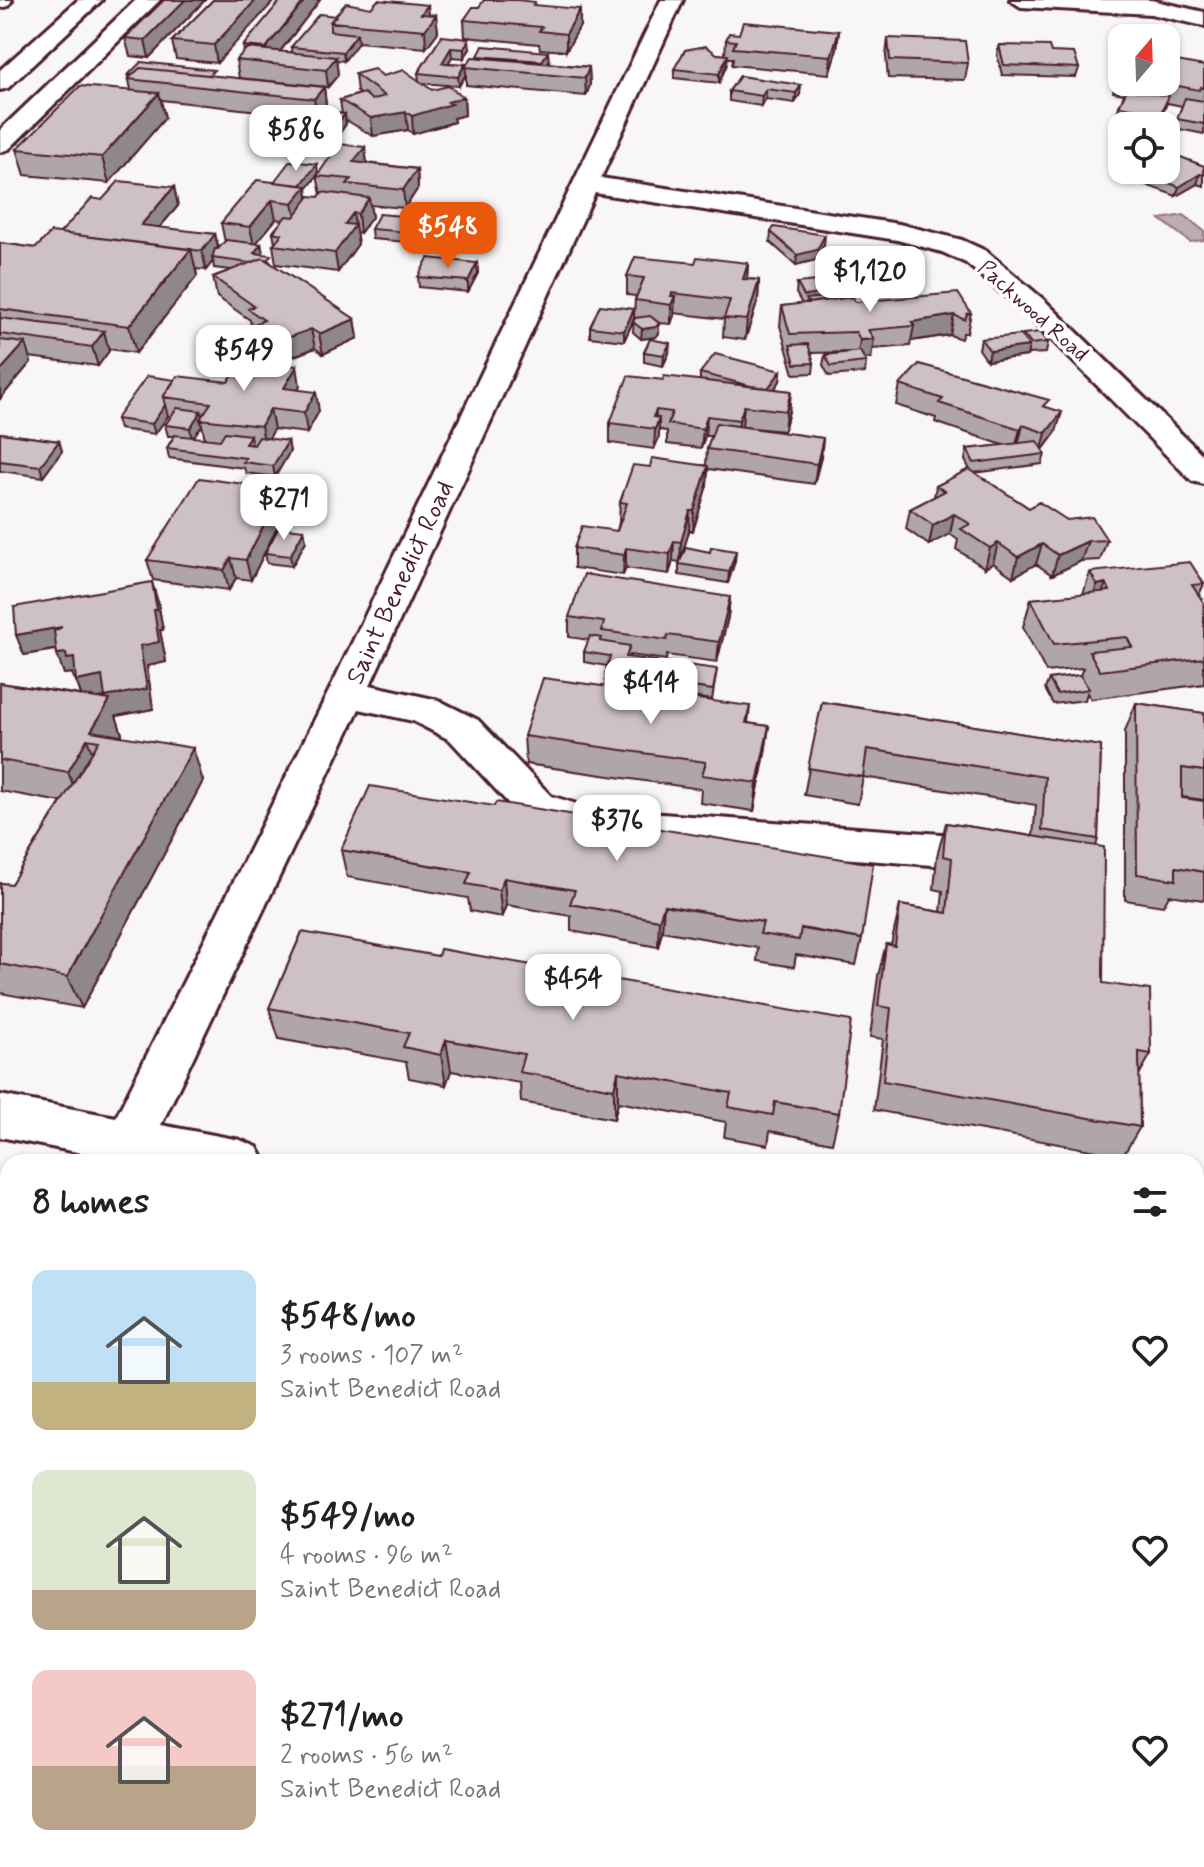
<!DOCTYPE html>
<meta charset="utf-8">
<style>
body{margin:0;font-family:Mynerve,sans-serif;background:#f2f2f2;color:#222;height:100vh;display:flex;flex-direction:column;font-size:30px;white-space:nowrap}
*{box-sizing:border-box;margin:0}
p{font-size:26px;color:#767676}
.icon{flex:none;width:44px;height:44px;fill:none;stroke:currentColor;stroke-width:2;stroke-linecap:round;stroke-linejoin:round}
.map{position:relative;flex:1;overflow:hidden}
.side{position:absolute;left:0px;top:1154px;width:1204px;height:714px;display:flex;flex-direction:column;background:#fff;border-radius:24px 24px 0 0;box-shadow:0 2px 6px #0004}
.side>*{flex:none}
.needle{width:52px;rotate:19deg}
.buttons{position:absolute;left:1108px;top:24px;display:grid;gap:16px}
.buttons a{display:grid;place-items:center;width:72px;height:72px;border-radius:16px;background:#fff;box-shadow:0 2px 6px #0004;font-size:40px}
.price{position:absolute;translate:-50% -68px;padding:0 18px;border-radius:16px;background:#fff;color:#222;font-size:26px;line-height:52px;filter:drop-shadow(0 2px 4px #0008)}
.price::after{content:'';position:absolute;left:50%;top:48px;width:24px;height:18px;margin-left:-12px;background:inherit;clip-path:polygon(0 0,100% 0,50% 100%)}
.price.on{background:#ea580c;color:#fff}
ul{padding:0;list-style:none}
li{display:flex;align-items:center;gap:24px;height:200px;padding:0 32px}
li span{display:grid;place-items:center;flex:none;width:224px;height:160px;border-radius:16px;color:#555}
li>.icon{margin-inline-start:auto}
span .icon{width:96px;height:96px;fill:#fffc;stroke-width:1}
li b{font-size:34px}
h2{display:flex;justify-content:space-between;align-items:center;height:96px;padding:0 32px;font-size:34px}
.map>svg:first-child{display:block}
.water{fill:#bdadb0;stroke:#8f747b;stroke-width:2}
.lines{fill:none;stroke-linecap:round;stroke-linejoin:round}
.minor-casing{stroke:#4a1f2b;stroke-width:6}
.major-casing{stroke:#4a1f2b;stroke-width:6}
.minor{fill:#fff;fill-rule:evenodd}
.major{fill:#fff;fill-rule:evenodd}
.wall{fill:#b0a6a9;stroke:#4a1f2b;stroke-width:2;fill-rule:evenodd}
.shaded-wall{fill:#908789;stroke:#4a1f2b;stroke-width:2}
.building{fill:#cdc1c4;stroke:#4a1f2b;stroke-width:2}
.labels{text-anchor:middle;stroke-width:7;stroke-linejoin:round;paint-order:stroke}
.far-street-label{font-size:22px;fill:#4a1f2b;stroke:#fff}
.street-label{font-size:26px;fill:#4a1f2b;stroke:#fff}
</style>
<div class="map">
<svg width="1204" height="1867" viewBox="0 0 1204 1867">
<rect width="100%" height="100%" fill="#f8f6f7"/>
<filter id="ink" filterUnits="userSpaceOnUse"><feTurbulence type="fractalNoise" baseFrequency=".0125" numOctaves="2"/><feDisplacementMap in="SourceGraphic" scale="16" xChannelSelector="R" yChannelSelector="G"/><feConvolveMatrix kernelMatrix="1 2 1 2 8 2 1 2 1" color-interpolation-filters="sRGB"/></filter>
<g filter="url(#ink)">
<!-- water -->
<path class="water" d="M1184,215L1204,231V240L1190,242L1160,219Z"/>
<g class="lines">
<defs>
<path id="minor" d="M0,0H12L8,6L0,8Z
M136,0H160L9,149L0,152V130Z
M661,0H683L601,178L899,224L962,240L986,251L1044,300L1204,456V484L1192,481L1024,312L966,263L942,252L897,240L595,193L370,685L438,700L478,720L551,796L593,809L997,838L1012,843L1018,854L1012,865L997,870L593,839L522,818L450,740L413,721L359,709L161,1125L240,1140L257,1147L265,1162H94L97,1156L0,1137V1095L116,1117L328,693Z
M1010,0H1151L1204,12V26L1151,14L1021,7Z
M1204,1243V1291L1196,1293V1245Z
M8,1380V1449L0,1453V1383Z
M960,1860H1026V1867H960Z"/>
<path id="major" d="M78,0H102L8,88L0,90V70Z"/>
</defs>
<!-- minor casing -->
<use href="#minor" class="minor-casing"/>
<!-- major casing -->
<use href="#major" class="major-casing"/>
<!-- minor -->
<use href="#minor" class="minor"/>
<!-- major -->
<use href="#major" class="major"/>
</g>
<!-- wall -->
<path class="wall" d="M164,0H205L149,58L130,56L125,38Z
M213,0L217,63L176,59L172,41Z
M320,0L280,52L292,53L291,47L336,16L371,8L436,15L438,32L426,48L358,42L344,61L336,60L338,75L328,87L239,78L236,60L244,52L243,46Z
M536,5L580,26L566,51L540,49L539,44L465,37L464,20Z
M839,31L837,48L829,74L732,65L733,58H727V64L719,83L674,78V69L717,54L725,55L726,40L739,34Z
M442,36L470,49L464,58L452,57L448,63L465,64V67L478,57V56L549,61L547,63L589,67L590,85L586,96L466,85V74L459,86L421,83L432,90L464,97L465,115L453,118L454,122L413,134L408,130L373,136L346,120V124L337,137L309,134L307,124L313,117L161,100L165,118L109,183L25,175L17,149L131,90L128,75L215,76L324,87L326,105L321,112L342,114L340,100L360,94L357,92L355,74L383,76L419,81L418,73Z
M888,38L968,63L965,80L888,78L886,56Z
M999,45L1051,52L1079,68L1076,77L1002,75L997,54Z
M1122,65V82H1166L1204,88V134L1174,128L1182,106L1167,103L1159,122L1116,115L1124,94L1113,92L1118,74Z
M740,76L800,94L795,103L766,99L761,106L729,101V91Z
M365,147L367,163L417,169L418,188L405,208L370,205L372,217L360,233L356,232L358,244L338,272L276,264L273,245L275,243L273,232L283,220L276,219L256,243L261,244L263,254L272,264L355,319L358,338L323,354L315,348L274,364L300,386L298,390L319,411L307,433L274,429L269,438L290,451L275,477L246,473L244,468L169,458L167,448L174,436H168L165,425L171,417L168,416L155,434L119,429L116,419L175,380L228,382L256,362L241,351L237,332L251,326L250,320L217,297L213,277L231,270L214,268L213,261L206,270L196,269L197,276L136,353L109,349V351L98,366L29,357L31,362L0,399V243L36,248L60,233L102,200L174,187L178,206L159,228L215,234L219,249L225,242L221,223L274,182L318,173ZM317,176L321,194L319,197H308L307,189ZM202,425L205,439L193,437Z
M1204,166V186L1197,184L1176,196L1143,184L1146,174Z
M371,229H439L432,244L372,239Z
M771,232L824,245L816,260L796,265L770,242Z
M477,263L478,273L468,292L419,287L418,277Z
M695,263H748L747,279L759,280L758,300L745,340L723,337L724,319L674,313L671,324L659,323V333L656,337L641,339L633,332L635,300L636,296L627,295V276Z
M797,283L851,291L850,298L855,302L971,313L967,333H963L961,339L950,335L911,341L910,346L872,349L871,358L864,359L866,362L865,373L829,376L823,365L825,355L853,352L811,353L814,363L813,373L794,374L780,326L782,306L802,304L796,293Z
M634,309V319L624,341L590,337V327Z
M1023,334L1048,342L1046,353L1028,354L1027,356L987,361L979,349L981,339L1022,337Z
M644,352L669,353L663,366L644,362Z
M781,371L780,381L774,389L791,391L789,411L784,431L742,427L823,438L821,457L814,484L708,469L707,485L693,531H689L680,562L673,561L669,574L626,568L623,575L574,568V548L617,531L619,522L620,502L650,467L706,465L707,449L711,436H705L701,448L667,444V431L659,430V437L654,449L610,443V423L663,380H700V373Z
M900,385L1046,407L1056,432L1043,450L1045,454L1042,464L974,473L1029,508L1067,520L1107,540L1100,560L1081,561L1052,575L1036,564L1013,577L993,563L985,568L956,549L958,540L950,534L929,545L906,529L910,509L934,497L936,486L970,470L965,460L967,449L1003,445L935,422L936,418L896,405Z
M0,433L59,441L62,451L43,477L0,471Z
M282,489L286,509L251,580L236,578L229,590L153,580L147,560Z
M304,530L306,541L292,566L267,563L265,553Z
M735,561L728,583L679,575V564Z
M1090,572L1204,584L1199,595L1204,603V684L1091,699L1087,693L1085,700L1053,704L1045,689L1049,679L1080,675L1083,668L1046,672L1023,627L1031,599L1083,594Z
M730,597L728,617L717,662L667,655L666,660L630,655L629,658L657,672L652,692L605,685V674L607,666L584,662V652L589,640L569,637V617Z
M158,602L163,630H160L166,662L147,666L153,709L116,716L122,734L121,736L203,781L82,1008L0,993V883L11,884L61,802L0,791V683L81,695L76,679H74L72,673L64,674L56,650L24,655Z
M717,669L712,700L659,692L660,682Z
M822,702L1101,746L1098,839L1096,846L1103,983L1151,1054L1139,1075L1140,1127L1123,1156L874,1110L883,1039L870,1037L878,976L886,944L891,945L900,905L941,912L943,891L934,889L937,856L946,823L1033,836L1036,805L863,777L858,804L804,795Z
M1136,703L1204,713V800L1182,797L1204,801V900L1169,895L1163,906L1125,900V731Z
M750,706L748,723L769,726L765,753L754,811L700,803L701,789L526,764L524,736Z
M341,850L862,939L856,965L796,955L794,967L757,961L758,948L662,931L658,947L571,931V916L506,905L502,917L470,911L468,898L347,877Z
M302,932L839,1113L832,1143L770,1131L768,1145L724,1137L726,1122L618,1102L614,1119L521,1102L520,1083L451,1071L446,1085L409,1078L406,1062L279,1039L269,1008Z"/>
<!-- shaded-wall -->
<path class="shaded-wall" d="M185,0H205L149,58L145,40Z
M256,0H275L217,63L214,45Z
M305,0H320L270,64H269L266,48Z
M428,5L430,22L423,31L421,14Z
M580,9V26L566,51V34Z
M436,15L438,32L426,48L425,30Z
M839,31L837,48L829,74L831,56Z
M357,34L358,43L344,61L343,52Z
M469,39L470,49L464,58V49Z
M451,48L452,57L443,72L442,63Z
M548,52L549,61L542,71V61Z
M728,55L727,64L719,83V74Z
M336,57L338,75L328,87L326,70Z
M465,64L466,74L459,86L458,77Z
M589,67L590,85L586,96L585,78Z
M801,85L800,94L795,103L796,93Z
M324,87L326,105L317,117L314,99Z
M766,89V99L761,106L762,96Z
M159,93L165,118L109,183L102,157Z
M464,97L465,115L453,118L454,122L413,134L412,116L448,102Z
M406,112L408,130L373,136L371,118Z
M345,114L346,124L337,137L335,127Z
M365,147L367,166L353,162Z
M317,164L318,174L307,189L309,205L297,221L293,203L295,192Z
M417,169L418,188L405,208L403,190Z
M1200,174L1197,184L1176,196L1179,187Z
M174,187L178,206L145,244L141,225Z
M369,198L372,217L360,233L358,214Z
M272,200L276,219L254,246L250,227Z
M353,213L358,244L338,272L335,253L345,224Z
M438,219L439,229L432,244L431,234Z
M215,234L219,253L212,258L213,261L206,270L202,251Z
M825,235L824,245L816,260L796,265L797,255Z
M261,244L263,254L254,253Z
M191,249L197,276L136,353L129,326Z
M477,263L478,273L468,292V281Z
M748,263L747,282L743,279Z
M759,280L758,300L745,340L747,320Z
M675,296L674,316L671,324V305Z
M634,309V319L624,341V331Z
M954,315L950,335L911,341L914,326L912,322Z
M355,319L358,338L323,354L319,334Z
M659,323V333L656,337L641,339L642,329Z
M311,329L315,348L264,367L260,348Z
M104,331L109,351L98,366L92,347Z
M874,339L871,358L857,360L860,340Z
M25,343L31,362L0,399V371Z
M670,343L669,353L663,366L664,355Z
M1029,346L1027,356L987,361L990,351Z
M297,366L300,386L288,408L284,388Z
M781,371L780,381L766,401V390Z
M791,391L789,411L784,431L786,411Z
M316,392L319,411L307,433L304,413Z
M165,405L168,416L155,434L152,424Z
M744,406L742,426L738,440L739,420Z
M270,409L274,429L265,446L261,426Z
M656,410L655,429L659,418V437L654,449L655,429L653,417Z
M201,411L203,420L200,419L202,425L192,439L190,428Z
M1062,412L1056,432L1041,452L1046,433Z
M707,416L705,436L701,448L703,429Z
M1023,425L1018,445L1015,449L1020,429Z
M250,435L252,446L245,444Z
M823,438L821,457L814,484L817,464Z
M59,441L62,451L43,477L40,466Z
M288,441L290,451L275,477L273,466Z
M708,466L707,485L693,531L694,511Z
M282,489L286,509L251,580L246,560Z
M690,511L689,531L680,562L681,542Z
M954,514L950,534L929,545L933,525Z
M304,530L306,541L292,566L290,556Z
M674,541L673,561L669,574L670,554Z
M1088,541L1081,561L1052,575L1058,555Z
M998,543L993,563L985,568L990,548Z
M1042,544L1036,564L1013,577L1018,557Z
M626,548V568L623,575L624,555Z
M736,551L735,561L728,583L729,572Z
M231,558L236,578L229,590L224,570Z
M152,582L158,602L163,630H160L166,662L147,666L153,709L116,716L122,734L106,761L99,741L91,731L108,704L105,697L140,646L154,610Z
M1106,583L1096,611L1088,613L1097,585Z
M730,597L728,617L717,662L719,642Z
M62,627L70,647L24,655L16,635Z
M66,653L74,658L81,678L74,679L72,673L64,674L57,654Z
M657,661V672L652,692V681Z
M102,676L109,696L84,701L76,681Z
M769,726L765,753L754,811L757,783Z
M87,739L100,773L81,805L68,772Z
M193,748L203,781L82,1008L67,977Z
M504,878L506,905L502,917L499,890Z
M664,905L662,931L658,947L659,920Z
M446,1040L451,1071L446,1085L441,1055Z
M618,1072V1102L614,1119V1089Z"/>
<!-- building -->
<path class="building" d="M164,0H185L145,40L125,38Z
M213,0H256L214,45L172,41Z
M281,0H305L266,48L243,46Z
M378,0L428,5L421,14L436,15L425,30L330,22L346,3L371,8Z
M484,0H517L535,2L533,5L580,9L566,34L539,31L542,27L464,20L473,7H479Z
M319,14L336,16L330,22V31L357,34L343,52L291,47Z
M743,22L839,31L831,56L733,48L736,41L726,40L729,33L739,34Z
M442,36L469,39L464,49L451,48L442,63L465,64L458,77L418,73Z
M888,38L965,41L968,63L890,60Z
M999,45L1049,46L1051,52L1074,53L1079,68L1004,65Z
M483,46L548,52L542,61L478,56Z
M706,46L717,54L728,55L719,74L674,69L685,50Z
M247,48L336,57L326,70L236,60Z
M472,57L589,67L585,78L465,67Z
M1166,59L1204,66V88L1201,87L1199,90L1157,82H1166Z
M141,62L214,70L209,75L140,68L132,75H128Z
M1122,65V75L1118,74Z
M140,68L324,87L314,99L128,79Z
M374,69L383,76L404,70L432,90L448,86L464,97L448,102L452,104L412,116L406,112L371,118L340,100L364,93L372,100L385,96L355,74Z
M740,76L801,85L796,93L766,89L762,96L729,91Z
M80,86L159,93L102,157L17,149Z
M1127,89L1169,96L1161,113L1119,106Z
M1185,98L1204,101V124L1177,119Z
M317,111L345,114L335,127L307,124Z
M339,144L365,147L353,162L417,169L403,190L347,184L351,179L317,176Z
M1178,156L1204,166V175L1200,174L1179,187L1146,174L1153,170H1166V163Z
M290,161L317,164L301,185L274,182Z
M257,180L307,186L293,203L272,200L250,227L221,223Z
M119,181L174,187L141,225L215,234L202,251L60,233L92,198L102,200Z
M322,192L369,198L358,214L353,213L345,224L355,225L335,253L273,245L282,234L273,232L286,216L294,217L310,196L319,197Z
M379,214L438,219L431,234L371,229Z
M774,227L825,235L817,250L797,255L771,232Z
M51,232L191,249L129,326L0,309V243L36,248Z
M226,240L261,244L254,253L271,255L267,260L263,258L250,263L212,258L215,249H218Z
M635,257L695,263L697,257L748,263L743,279L759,280L747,320L724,318L730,300L672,293L671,296H675L671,305L635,300L644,278L627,276Z
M263,258L355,319L319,334L311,329L260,348L237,332L264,320L248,309L254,306L213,277Z
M428,258L477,263L468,281L418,277Z
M844,278L851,291L804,296L797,283Z
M958,293L971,313L967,314L965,320L954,315L912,322L914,326L868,330L874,339L860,340L856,332L790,334L782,306L853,297L855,302Z
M842,295L844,298L809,303L806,299Z
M600,305L634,309L624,331L590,327Z
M650,316L659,323L656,327L642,329L633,322L635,318Z
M0,318L104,331L92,347L0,334Z
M1040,332L1048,342L1031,344L1023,334Z
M1021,335L1029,346L990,351L981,339Z
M650,339L670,343L664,355L644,352Z
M0,340L25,343L0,371Z
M808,344L814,363L795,364L790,345Z
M860,351L866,362L831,366L825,355Z
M715,354L781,371L768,388L751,386L700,373Z
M242,360L297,366L284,388L316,392L304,413L270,409L261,426L200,419L211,403L163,397L177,376L228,382Z
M919,364L1049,400L1043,406L1062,412L1046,433L1023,425L1020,429L939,403L943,399L900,385Z
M147,376L175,380L163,397L165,405L152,424L116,419Z
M628,376L663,380L664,376L791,391L786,411L744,406L739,420L707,416L703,429L668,424L672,412L656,410L653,417L659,418L655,429L610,423Z
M177,408L201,411L190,428L165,425Z
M716,423L823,438L817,464L707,449Z
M225,432L250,435L245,444L254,445L259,437L288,441L273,466L243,462L246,458L167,448L175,435L220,440Z
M0,433L59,441L40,466L0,461Z
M1037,441L1045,454L974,463L967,449Z
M652,458L708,466L694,511H690L681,542L674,541L670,554L626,548L624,555L574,548L582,526L617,531L627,503L620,502L633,465L650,467Z
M969,469L1029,508L1039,502L1067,520L1092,517L1107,540L1088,541L1058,555L1042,544L1018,557L998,543L990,548L961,529L970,524L954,514L933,525L910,509L945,491L936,486Z
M199,478L282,489L246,560L231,558L224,570L147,560Z
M279,527L304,530L290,556L265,553Z
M686,547L710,552L711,547L736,551L729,572L679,564Z
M1190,562L1204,584L1192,585L1204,603V658L1100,671L1089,651L1132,647L1127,637L1054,644L1031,599L1110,591L1106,583L1097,585L1090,572Z
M584,574L730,597L719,642L668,635L667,640L602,631L604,622L569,617Z
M152,582L157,610H154L159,642L140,646L147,689L105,697L102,676L76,681L74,658L67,659L66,653L57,654L54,631L62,627L16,635L14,607Z
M590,636L602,638L600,641L630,646L626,657L657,661L652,681L605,674L610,656L584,652Z
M665,662L717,669L713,690L660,682Z
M1080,675L1089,689L1057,694L1049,679Z
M543,678L750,706L746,723L769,726L757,783L702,775L706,762L524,736Z
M0,683L110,700L91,731L193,748L67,977L0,964V883L11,884L99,741L87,739L68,772L0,760Z
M822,702L1101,746L1098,839L1042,830L1045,777L867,749L863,777L808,768Z
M1136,703L1204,713V771L1182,768V798L1204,801V872L1176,867V880L1137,874Z
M370,786L494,806L496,802L873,864L862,939L801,928L799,940L760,934L763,922L664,905L659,920L570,904L575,890L504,878L499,890L466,884L471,872L341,850Z
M946,823L1104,847L1103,983L1150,990L1151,1054L1139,1052L1140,1127L883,1081L891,1008L878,1006L886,944L895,946L900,905L947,913L952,858L943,856Z
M302,932L438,956L440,949L851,1021L839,1113L775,1102L773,1115L728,1107L731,1093L618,1072L614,1089L519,1072L524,1054L446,1040L441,1055L403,1047L409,1033L269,1008Z"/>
</g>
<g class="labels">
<!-- far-street labels -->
<g class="far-street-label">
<text transform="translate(1034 310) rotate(42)" y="8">Packwood Road</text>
</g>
<!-- street labels -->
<g class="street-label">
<text transform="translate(399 582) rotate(-65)" y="9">Saint Benedict Road</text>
</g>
</g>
</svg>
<div class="buttons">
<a><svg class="needle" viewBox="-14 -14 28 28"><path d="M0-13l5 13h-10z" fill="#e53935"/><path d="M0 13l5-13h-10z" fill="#767676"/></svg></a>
<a><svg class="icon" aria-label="locate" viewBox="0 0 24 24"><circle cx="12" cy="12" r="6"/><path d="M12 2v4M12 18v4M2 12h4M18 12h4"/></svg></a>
</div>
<b class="price" style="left:296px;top:173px">$586</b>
<b class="price on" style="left:448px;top:270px">$548</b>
<b class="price" style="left:870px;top:314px">$1,120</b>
<b class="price" style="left:244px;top:393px">$549</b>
<b class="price" style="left:284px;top:542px">$271</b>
<b class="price" style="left:651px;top:726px">$414</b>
<b class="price" style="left:617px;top:863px">$376</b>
<b class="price" style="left:573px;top:1022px">$454</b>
<section class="side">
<h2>8 homes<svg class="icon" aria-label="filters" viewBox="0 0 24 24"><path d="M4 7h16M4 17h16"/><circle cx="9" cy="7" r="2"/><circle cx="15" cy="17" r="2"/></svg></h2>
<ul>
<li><span style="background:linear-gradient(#bfe0f5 70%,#c2b280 0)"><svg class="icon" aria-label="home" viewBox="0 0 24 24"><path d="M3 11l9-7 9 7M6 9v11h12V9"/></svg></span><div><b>$548/mo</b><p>3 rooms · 107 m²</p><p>Saint Benedict Road</p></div><svg class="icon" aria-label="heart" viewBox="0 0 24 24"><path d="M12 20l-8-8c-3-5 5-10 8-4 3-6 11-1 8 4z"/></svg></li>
<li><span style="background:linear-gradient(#dfe7d0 75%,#b9a48a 0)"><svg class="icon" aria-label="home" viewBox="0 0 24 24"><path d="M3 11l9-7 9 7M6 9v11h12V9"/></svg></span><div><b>$549/mo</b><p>4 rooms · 96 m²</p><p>Saint Benedict Road</p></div><svg class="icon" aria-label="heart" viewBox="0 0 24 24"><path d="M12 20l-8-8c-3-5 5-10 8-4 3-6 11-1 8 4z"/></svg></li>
<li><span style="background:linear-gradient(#f6c9c9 60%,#b9a48a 0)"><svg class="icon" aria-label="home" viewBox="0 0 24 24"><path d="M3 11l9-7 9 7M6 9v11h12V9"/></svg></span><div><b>$271/mo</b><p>2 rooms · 56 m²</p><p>Saint Benedict Road</p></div><svg class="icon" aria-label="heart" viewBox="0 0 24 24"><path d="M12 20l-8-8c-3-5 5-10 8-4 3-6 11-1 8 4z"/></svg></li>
</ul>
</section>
</div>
